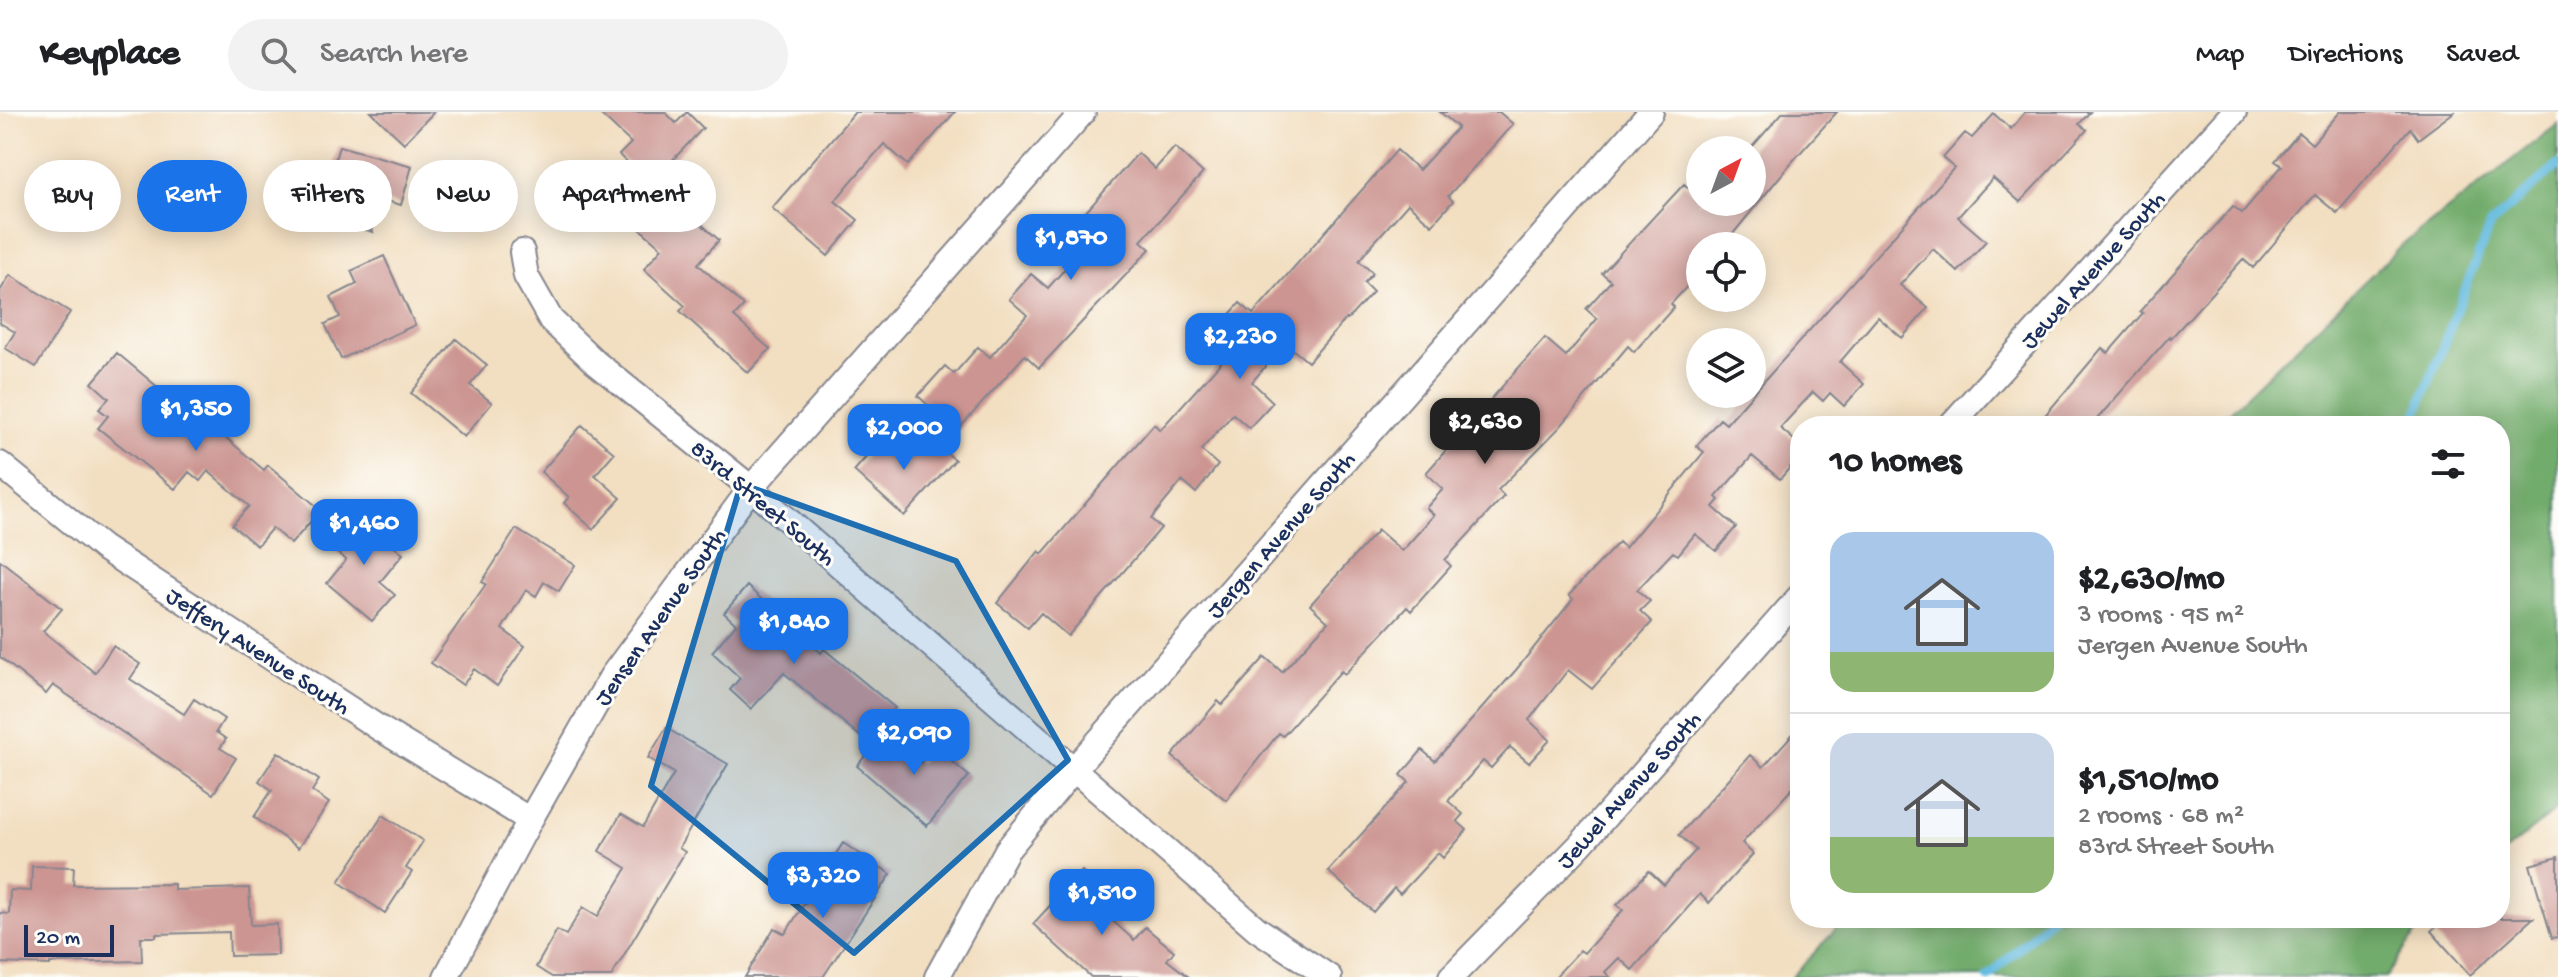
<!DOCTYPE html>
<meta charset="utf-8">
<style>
body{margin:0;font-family:"Gochi Hand",sans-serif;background:#f2f2f2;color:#202124;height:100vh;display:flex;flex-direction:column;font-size:30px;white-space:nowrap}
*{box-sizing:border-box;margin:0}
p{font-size:26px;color:#757577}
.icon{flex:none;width:44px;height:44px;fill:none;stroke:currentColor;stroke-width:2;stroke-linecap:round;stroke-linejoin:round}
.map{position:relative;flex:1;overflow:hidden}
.drawer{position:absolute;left:1790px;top:304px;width:720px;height:512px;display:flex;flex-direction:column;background:#fff;border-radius:32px;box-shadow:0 4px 20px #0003}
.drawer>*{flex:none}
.top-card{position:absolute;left:24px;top:48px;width:760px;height:72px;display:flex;gap:16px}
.needle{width:52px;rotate:41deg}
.tools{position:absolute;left:1686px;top:24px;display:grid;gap:16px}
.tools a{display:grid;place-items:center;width:80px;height:80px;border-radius:50%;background:#fff;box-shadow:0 4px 20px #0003;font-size:40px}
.scale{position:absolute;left:24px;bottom:20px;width:90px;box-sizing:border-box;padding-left:8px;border:4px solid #1b2f5e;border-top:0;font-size:22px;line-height:28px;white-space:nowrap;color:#1b2f5e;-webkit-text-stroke:6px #fdfcf7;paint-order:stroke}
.price{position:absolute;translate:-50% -68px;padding:0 18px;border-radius:16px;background:#1a73e8;color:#fff;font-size:26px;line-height:52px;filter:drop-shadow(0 2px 4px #0008)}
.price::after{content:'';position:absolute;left:50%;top:48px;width:24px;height:18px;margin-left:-12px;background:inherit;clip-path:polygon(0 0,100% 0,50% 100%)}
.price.current{background:#222;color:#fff}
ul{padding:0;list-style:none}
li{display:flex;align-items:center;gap:24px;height:200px;padding:0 40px}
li+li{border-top:2px solid #e0e0e0}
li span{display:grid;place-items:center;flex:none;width:224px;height:160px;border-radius:24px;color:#555}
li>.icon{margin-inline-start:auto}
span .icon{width:96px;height:96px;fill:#fffc;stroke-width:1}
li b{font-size:34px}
h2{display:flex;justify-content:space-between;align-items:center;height:96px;padding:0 40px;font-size:34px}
.chip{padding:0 28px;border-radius:36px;background:#fff;box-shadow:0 4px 20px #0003;font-size:28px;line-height:72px}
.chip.current{background:#1a73e8;color:#fff}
header{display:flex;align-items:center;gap:48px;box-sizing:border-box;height:112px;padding:0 40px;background:#fff;border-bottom:2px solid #e0e0e0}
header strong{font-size:38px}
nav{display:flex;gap:44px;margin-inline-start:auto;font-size:28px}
.search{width:560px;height:72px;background:#f2f2f2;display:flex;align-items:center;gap:20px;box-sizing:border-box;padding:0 28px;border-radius:44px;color:#757577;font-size:30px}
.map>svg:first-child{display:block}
.forest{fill:#72ac6c;stroke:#466e65;stroke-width:2}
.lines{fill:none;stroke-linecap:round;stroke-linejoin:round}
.stream{stroke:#62badf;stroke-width:9}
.building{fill:#cc9592}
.street-casing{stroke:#86868f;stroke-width:28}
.street{stroke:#fff;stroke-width:24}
.marked{fill:#1f6fb2;fill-opacity:0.2;stroke:#1f6fb2;stroke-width:6;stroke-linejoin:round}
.labels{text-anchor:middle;stroke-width:6;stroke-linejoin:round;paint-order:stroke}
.street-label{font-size:24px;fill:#1b2f5e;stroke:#fdfcf7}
</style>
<header>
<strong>Keyplace</strong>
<div class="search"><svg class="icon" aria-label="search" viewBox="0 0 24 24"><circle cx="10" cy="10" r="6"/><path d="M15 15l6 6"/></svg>Search here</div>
<nav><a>Map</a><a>Directions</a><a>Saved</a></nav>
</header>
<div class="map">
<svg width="2558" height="865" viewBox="0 0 2558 865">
<rect width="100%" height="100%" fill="#fdfcf7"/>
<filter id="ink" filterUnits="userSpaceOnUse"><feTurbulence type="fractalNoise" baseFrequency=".0125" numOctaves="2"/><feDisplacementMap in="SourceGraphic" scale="16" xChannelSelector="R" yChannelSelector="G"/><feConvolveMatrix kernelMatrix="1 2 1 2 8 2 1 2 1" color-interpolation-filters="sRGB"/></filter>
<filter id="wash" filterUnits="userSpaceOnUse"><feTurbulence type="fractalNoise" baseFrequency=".006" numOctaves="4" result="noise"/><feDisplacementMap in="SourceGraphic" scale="32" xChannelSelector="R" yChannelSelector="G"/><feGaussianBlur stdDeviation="1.8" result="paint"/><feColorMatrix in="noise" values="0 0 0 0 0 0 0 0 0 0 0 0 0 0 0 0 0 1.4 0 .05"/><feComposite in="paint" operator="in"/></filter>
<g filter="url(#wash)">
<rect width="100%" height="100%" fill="#f2dec0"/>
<!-- forest -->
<path class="forest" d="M2558,12V696L2500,744V314H2215L2401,134Z
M1846,806H2430L2420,815L2386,865H1792Z"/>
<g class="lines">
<!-- stream -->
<path class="stream" d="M2412,314L2490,113L2558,53
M1988,865L2051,806"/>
</g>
<g id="blocks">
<!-- building -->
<path class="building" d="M371,0H434L404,31Z
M598,0H665L676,11L687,0L703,16L650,72L619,43L631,31Z
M855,0H955L908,53L884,32L849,72L835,89L858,108L828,144L772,96Z
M1440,0H1499L1513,12L1448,84L1453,89L1432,113L1408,92L1369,136L1359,149L1373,161L1364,171L1373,180L1347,208L1346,207L1308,250L1285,231L1252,270L1273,290L1249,316L1233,302L1201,338L1218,353L1196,381L1182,369L1151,407L1161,416L1068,524L1041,501L1028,516L997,491L1039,439L1042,442L1154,312L1160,318L1242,227L1223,210L1240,191L1253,202L1397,38L1419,58L1458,15Z
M1783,0H1837L1791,51L1723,134H1700V160L1671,192L1674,195L1634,240L1628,234L1560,315L1498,378L1504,384L1445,448L1451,454L1411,499L1407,495L1345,562L1341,559L1283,624L1279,621L1226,688L1172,644L1218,589L1222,593L1265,545L1282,560L1328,510L1310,493L1378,418L1402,439L1434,403L1426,396L1443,377L1426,361L1545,226L1566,244L1597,207L1586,197L1611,169L1602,161L1684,72L1700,86V90H1752V35Z
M2025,0H2090L2079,12L2087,18L2020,90L1993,66L1958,105L1986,129L1958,160L1933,137L1900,173L1928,196L1902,226L1878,205L1840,250L1864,272L1844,294L1830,281L1823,289L1813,280L1780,316L1800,333V344L1780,367L1752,344L1716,385L1719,388L1713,395L1736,415L1716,439L1695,422L1678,443L1673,440L1637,478L1650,489L1640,499L1652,510L1592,577L1568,558L1529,608L1550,628L1529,651L1510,635L1491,656L1483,649L1448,689L1463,702L1457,709L1467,718L1443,746L1438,741L1400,782L1394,776L1373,800L1328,759L1409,670L1401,663L1422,638L1435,649L1516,558L1573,487L1569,483L1619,430L1625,436L1704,340L1696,334L1720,307L1726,312L1954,56L1943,46L1965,21L1972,26L1994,2L2011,17Z
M2340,0H2454L2418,27L2410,16L2337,101L2315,83L2253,156L2243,147L2171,226L2170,224L2091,314H2036L2102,236L2108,241L2143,201L2140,199L2233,94L2242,101L2282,54L2275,49L2299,21L2312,32Z
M339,34L412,54L401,93L354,80L373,120L319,105Z
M1175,35L1203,61L1141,129L1150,137L1039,256L1025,243L957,319L918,284L945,254L954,262L978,235L990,245L1027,203L1009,187L1031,162L1048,176L1086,133L1069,119L1138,41L1155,57Z
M670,84L719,128L698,152L744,194L734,205L770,237L748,261L680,199L685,194L644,157L662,136L640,117Z
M384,144L415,213L341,247L325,212L340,205L331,185L357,172L351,159Z
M10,163L70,200L36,255L5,236L15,220L0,211V179Z
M456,227L487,253L470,273L492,291L464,325L411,281Z
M117,241L190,302L193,298L264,358L268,353L321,398L291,432L272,416L257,434L232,413L249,394L208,359L200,369L189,360L175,377L98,316L108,304L99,297L109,286L92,271Z
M582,313L614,341L595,363L621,386L593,417L564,391L569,385L541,360Z
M925,322L955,348L904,404L854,359L881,328L903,347Z
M355,401L403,442L380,470L395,483L372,509L327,471L346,448L328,433Z
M516,417L575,453L559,479L544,470L536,484L526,478L502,517L525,534L497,574L474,557L463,573L431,551L486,472L482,470Z
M0,448L62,497L43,519L95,561L113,534L140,552L130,567L184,602L194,587L224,607L216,620L226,627L220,636L236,646L213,682L53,573L46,582L0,545Z
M747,474L821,541L824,537L895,596L867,630L784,561L751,597L730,578L740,566L712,540L736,512L724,501Z
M1800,614V668L1742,731L1753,742L1709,791L1700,782L1632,858L1619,846L1605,860L1610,865H1555L1580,838L1584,841L1623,798L1617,793L1649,759L1664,773L1696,738L1679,723L1750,643L1763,655Z
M666,616L728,652L679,736L685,740L611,865H552L536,855L557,818L566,823L583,795L598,804L627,756L599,739L621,702L643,715L674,661L648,646Z
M884,621L920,651L934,634L969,664L927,714L857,654Z
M278,640L319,668L312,679L329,691L298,736L254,705L272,678L259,669Z
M383,703L423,729L406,756L412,760L385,801L339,770Z
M843,731L891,762L823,865H745L774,816L785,822Z
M2558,745V825L2552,826L2530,753Z
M32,754L74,755L73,773L174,772V778L249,776L251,813L277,812L278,843L230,844L229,820L156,822V825H141L142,849L50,851V853L0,851V801L9,802L10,778L31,779Z
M1082,759L1108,782L1097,795L1134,828L1145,815L1174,839L1167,848L1189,865H1091L1033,812Z
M2445,806H2533L2470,863L2431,819Z"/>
</g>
</g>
<g filter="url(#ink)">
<use href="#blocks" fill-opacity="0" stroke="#86868f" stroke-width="2"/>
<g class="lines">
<defs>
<path id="street" d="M522,140L526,164L551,208L595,250L751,376L1257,817L1329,865
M1950,314L2234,0
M0,352L103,436L379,616L530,708
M446,865L530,708L612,564L751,376L1083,0
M937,865L1007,738L1074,657L1651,0
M1451,865L1581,732L1800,484"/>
</defs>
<!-- street casing -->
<use href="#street" class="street-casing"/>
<!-- street -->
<use href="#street" class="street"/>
</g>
</g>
<!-- marked area -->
<path class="marked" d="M741,372L956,449L1068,648L854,841L651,674Z"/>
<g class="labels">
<!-- street labels -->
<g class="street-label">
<text transform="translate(2092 157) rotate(-48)" y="8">Jewel Avenue South</text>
<text transform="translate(764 390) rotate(40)" y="8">83rd Street South</text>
<text transform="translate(1280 422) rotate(-49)" y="8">Jergen Avenue South</text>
<text transform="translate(659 504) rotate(-55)" y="8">Jensen Avenue South</text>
<text transform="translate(259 538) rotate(33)" y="8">Jeffery Avenue South</text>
<text transform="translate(1628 677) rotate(-48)" y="8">Jewel Avenue South</text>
</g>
</g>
</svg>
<div class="tools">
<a><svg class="needle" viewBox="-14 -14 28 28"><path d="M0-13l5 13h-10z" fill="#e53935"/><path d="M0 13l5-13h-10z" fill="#757577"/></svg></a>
<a><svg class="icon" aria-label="locate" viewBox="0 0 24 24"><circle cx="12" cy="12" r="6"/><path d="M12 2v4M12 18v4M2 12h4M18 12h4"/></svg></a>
<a><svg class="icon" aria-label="layers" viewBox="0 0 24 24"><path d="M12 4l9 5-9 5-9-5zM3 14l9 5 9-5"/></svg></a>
</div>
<div class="scale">20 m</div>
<b class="price" style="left:1071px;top:170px">$1,870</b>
<b class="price" style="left:1240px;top:269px">$2,230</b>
<b class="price" style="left:196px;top:341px">$1,350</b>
<b class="price current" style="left:1485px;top:354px">$2,630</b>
<b class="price" style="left:904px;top:360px">$2,000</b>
<b class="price" style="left:364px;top:455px">$1,460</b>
<b class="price" style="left:794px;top:554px">$1,840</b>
<b class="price" style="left:914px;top:665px">$2,090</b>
<b class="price" style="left:823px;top:808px">$3,320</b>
<b class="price" style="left:1102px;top:825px">$1,510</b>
<div class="top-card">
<a class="chip">Buy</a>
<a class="chip current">Rent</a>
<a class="chip">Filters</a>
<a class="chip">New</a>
<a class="chip">Apartment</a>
</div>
<section class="drawer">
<h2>10 homes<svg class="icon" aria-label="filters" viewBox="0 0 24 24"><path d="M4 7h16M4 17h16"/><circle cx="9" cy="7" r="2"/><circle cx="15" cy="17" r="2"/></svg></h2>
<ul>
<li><span style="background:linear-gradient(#a9c7e8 75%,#8fb573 0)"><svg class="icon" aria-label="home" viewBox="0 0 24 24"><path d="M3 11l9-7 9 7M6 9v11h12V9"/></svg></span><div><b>$2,630/mo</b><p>3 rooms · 95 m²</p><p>Jergen Avenue South</p></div></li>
<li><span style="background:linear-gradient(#c9d6e8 65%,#8fb573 0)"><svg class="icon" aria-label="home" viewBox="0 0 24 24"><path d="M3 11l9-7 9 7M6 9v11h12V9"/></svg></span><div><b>$1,510/mo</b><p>2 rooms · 68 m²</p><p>83rd Street South</p></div></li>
</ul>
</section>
</div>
